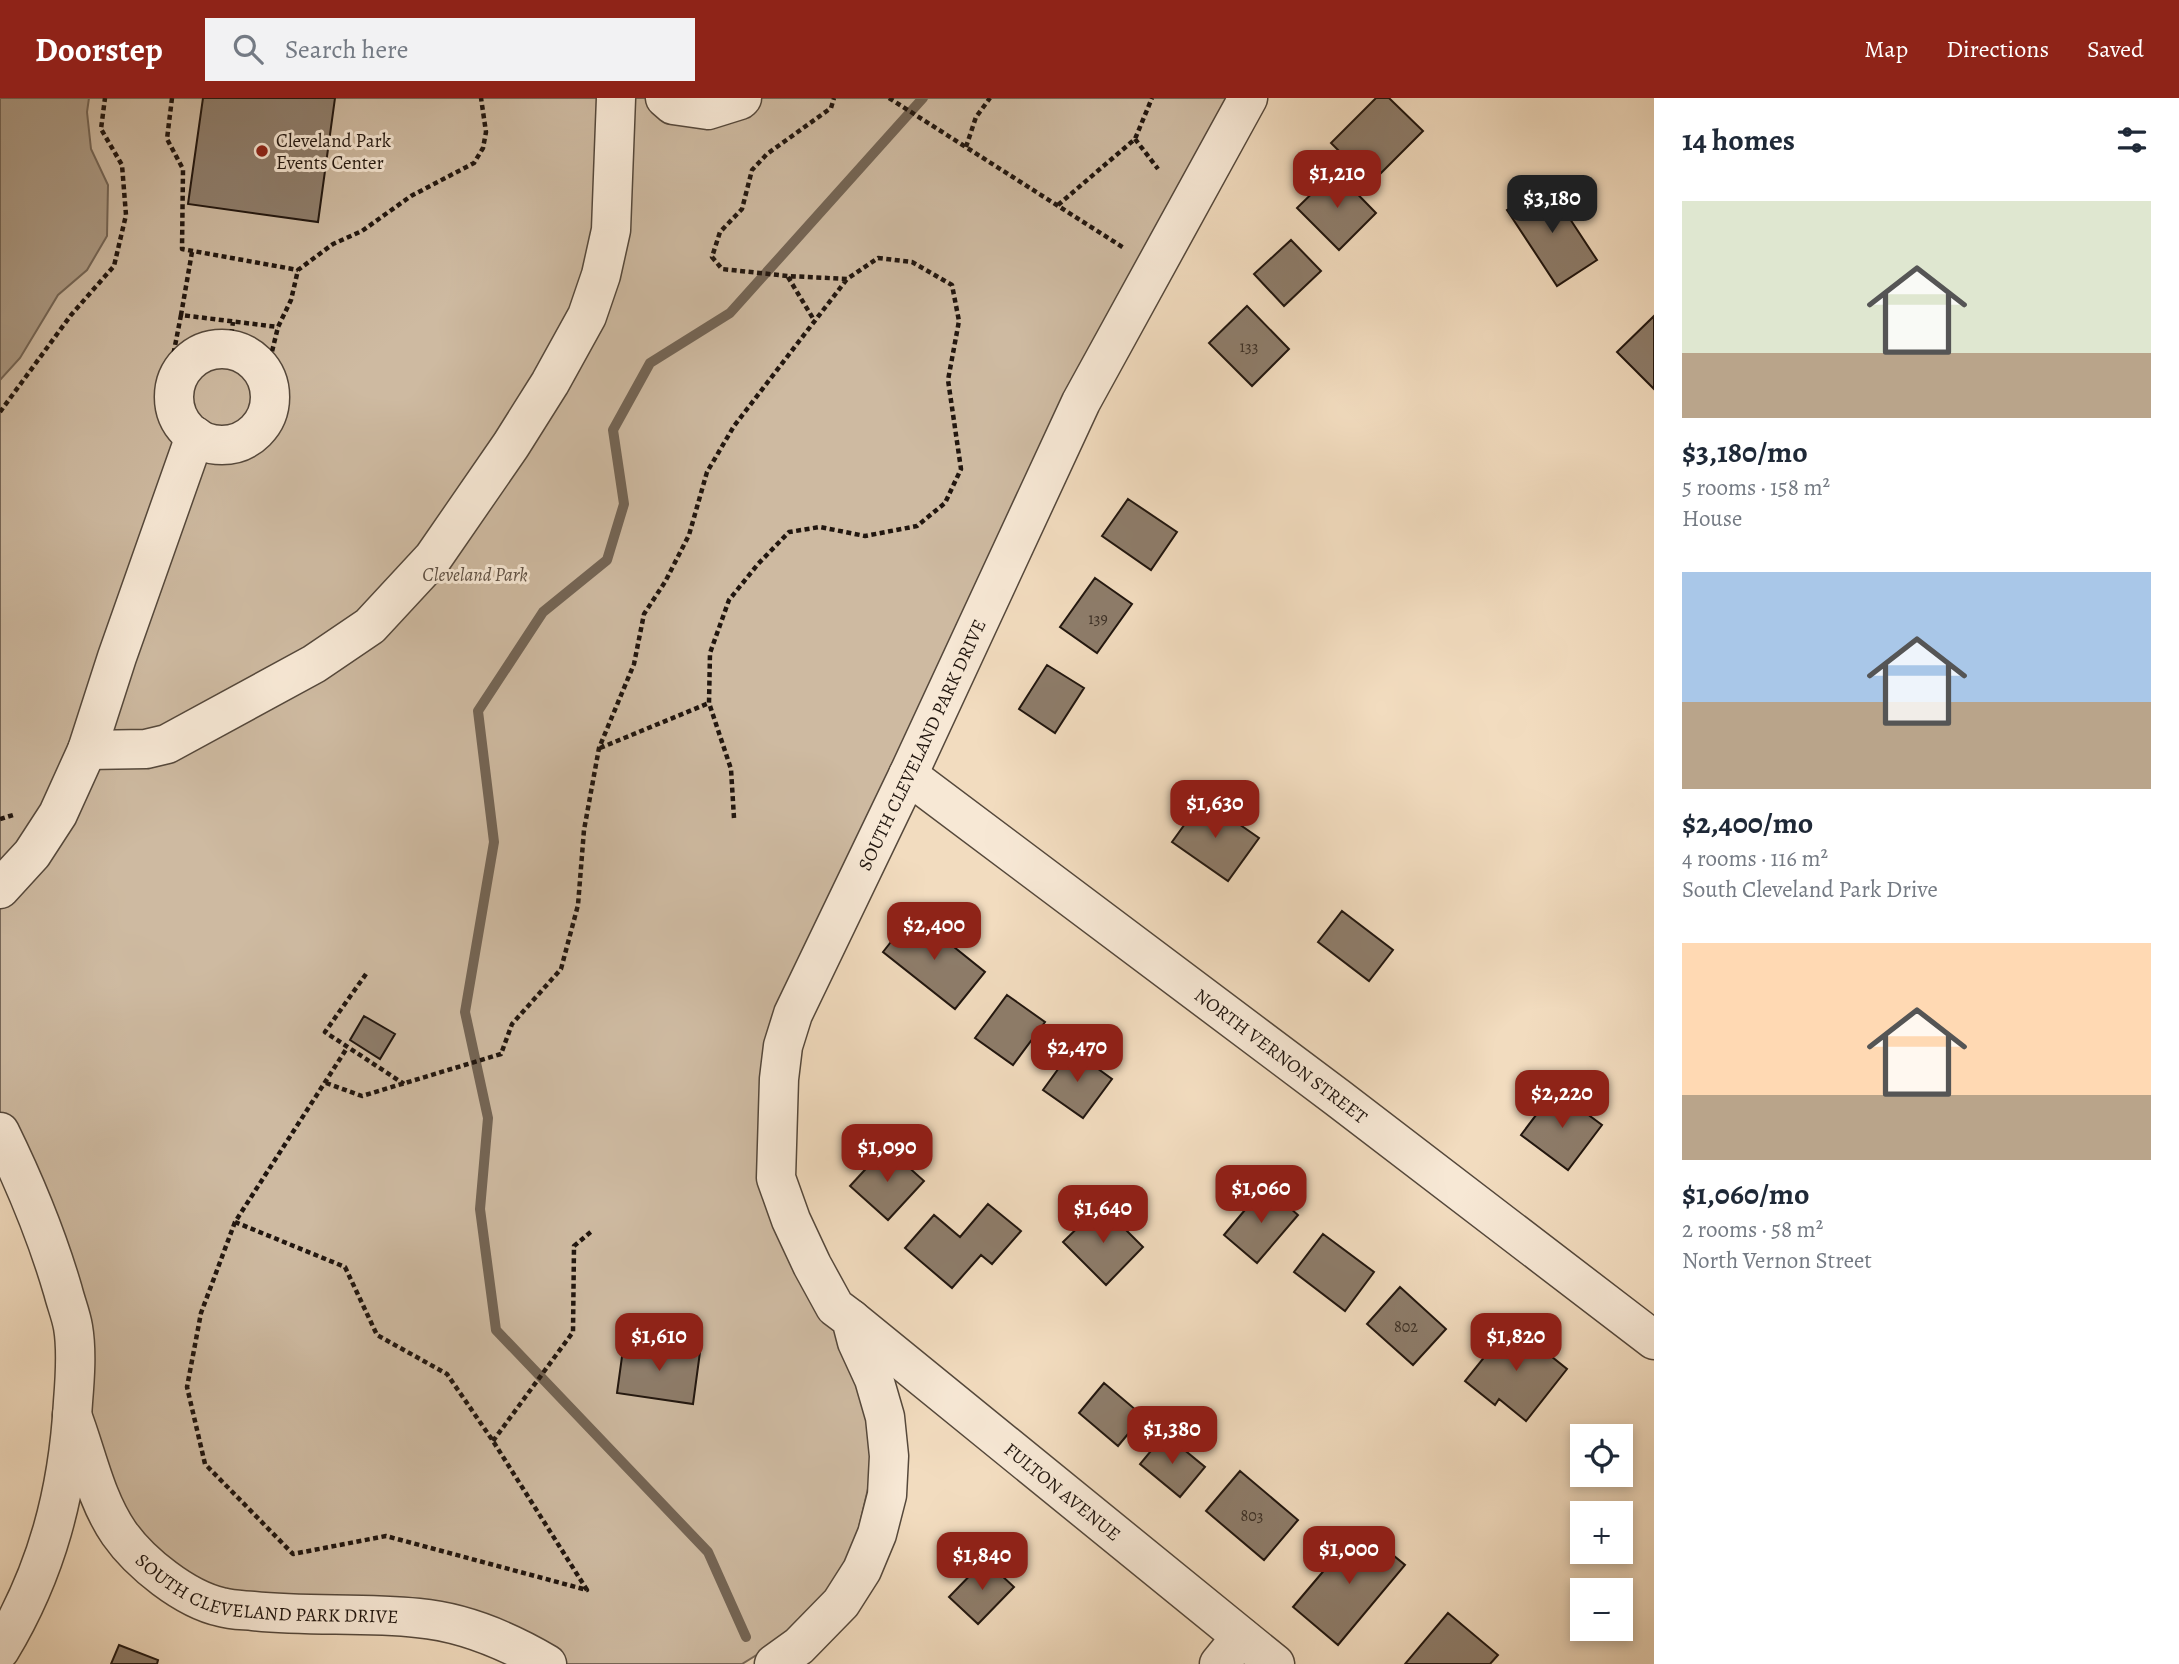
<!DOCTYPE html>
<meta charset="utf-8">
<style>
body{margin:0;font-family:Alegreya,serif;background:#f2f2f3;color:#1f2937;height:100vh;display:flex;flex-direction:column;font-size:26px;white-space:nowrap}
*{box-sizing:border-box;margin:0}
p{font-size:23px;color:#747a83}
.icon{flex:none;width:38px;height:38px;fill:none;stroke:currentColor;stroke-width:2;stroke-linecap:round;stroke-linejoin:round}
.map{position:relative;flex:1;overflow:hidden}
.details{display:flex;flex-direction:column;background:#fff;width:525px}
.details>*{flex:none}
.controls{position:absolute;left:1570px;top:1326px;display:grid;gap:14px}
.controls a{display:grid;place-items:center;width:63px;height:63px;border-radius:0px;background:#fff;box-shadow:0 4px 10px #0003;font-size:35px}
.price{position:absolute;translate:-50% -60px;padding:0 16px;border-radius:14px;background:#8f2418;color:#fff;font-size:23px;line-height:46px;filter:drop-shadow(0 2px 4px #0008)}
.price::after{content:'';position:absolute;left:50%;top:42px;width:21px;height:16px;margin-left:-10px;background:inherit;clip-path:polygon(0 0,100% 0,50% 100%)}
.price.current{background:#222;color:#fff}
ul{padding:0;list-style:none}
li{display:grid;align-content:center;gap:14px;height:371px;padding:0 28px}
li span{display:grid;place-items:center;height:217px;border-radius:0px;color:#555}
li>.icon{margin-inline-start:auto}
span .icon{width:126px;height:126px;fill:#fffc;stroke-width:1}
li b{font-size:30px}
h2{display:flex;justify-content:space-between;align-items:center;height:84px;padding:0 28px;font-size:30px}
header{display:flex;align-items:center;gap:42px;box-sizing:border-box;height:98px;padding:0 35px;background:#8f2418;color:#fff}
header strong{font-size:33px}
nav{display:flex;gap:38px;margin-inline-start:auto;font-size:24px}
.search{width:490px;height:63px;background:#f2f2f3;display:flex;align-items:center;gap:18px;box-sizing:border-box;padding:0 24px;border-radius:0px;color:#747a83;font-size:26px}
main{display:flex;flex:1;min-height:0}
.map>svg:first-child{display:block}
.green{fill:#cebaa1;stroke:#786858;stroke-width:2}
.water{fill:#ab9983;stroke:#746555;stroke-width:2}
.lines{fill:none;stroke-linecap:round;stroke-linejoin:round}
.stream{stroke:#746555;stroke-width:10}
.building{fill:#8e7d6b;stroke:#21160f;stroke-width:2}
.minor-casing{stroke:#55483b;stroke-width:41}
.path{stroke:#21160f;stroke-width:4.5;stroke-dasharray:5 3.5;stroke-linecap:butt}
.minor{stroke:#f7e8d5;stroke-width:38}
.poi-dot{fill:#8f2418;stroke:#f7e8d5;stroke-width:2.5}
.labels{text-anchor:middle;stroke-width:6;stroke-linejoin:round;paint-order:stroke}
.number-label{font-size:16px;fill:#3c3026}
.poi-label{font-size:19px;fill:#21160f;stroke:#f7e8d5;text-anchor:start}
.park-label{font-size:19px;font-style:italic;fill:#5e4f42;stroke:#f7e8d5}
.street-label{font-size:19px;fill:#21160f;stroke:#f7e8d5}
</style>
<header>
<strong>Doorstep</strong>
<div class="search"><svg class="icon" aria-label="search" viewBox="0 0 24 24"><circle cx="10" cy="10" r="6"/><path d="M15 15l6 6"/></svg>Search here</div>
<nav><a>Map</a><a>Directions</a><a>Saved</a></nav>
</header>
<main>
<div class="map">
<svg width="1654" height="1566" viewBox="0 0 1654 1566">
<rect width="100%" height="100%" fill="#f2dcbf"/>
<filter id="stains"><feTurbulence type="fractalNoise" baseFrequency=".00286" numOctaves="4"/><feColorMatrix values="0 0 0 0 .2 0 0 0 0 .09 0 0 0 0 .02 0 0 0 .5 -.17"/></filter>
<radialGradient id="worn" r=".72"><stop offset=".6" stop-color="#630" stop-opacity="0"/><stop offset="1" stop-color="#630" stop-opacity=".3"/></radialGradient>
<!-- green -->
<path class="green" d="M0,0H1252L793,916L776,1080L885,1319L841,1505L742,1566H542L420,1520L181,1492L66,1372L73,1230L0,1073Z"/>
<!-- water -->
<path class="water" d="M0,0H89L87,14L91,51L108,87L107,138L87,172L58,197L20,260L0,282Z"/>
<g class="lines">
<!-- stream -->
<path class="stream" d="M746,1539L708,1454L496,1232L480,1111L488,1020L465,914L494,744L478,613L543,514L607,462L624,406L613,332L650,265L730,215L923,0"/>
</g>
<!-- building -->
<path class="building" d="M203,0H335L318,124L188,106Z
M1376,0H1389L1423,33L1371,85L1331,45Z
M1335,73L1376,115L1339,152L1297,110Z
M1547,86L1597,162L1557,188L1507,112Z
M1291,142L1321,173L1284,208L1254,176Z
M1247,208L1289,251L1252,288L1209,245Z
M1654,218V291L1617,254Z
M1128,401L1177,434L1151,472L1102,438Z
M1095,480L1132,506L1097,555L1060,529Z
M1047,567L1084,590L1055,635L1019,611Z
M1203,701L1259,740L1228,783L1172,744Z
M1342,813L1393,852L1369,883L1318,844Z
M913,816L985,874L955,911L883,854Z
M1007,897L1045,924L1013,967L975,940Z
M364,918L395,936L380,961L350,942Z
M1072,952L1112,981L1083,1020L1043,992Z
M1555,992L1602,1027L1568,1072L1521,1037Z
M886,1049L924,1083L888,1122L850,1088Z
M1265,1088L1298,1117L1257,1165L1224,1137Z
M988,1106L1021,1133L992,1166L981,1157L952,1190L905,1150L934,1117L960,1139Z
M1101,1107L1143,1149L1106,1187L1063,1144Z
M1323,1136L1374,1174L1345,1213L1294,1174Z
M1400,1189L1446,1231L1413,1267L1367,1226Z
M1511,1226L1567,1271L1526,1323L1499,1301L1495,1307L1465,1283Z
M624,1244L700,1254L693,1306L617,1295Z
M1104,1285L1143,1318L1118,1348L1079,1315Z
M1165,1336L1205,1369L1180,1399L1140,1366Z
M1240,1373L1298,1422L1264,1462L1206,1413Z
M1360,1430L1405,1467L1338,1547L1293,1509Z
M985,1462L1014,1489L978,1526L949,1499Z
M1448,1515L1498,1557L1490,1566H1405Z
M119,1547L158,1562L157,1566H111Z"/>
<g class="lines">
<defs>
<g id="minor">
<path d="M665,0L673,7L708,12L740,2L742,0"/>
<circle cx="222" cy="299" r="48"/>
<path d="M87,652L146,651L167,646L314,566L370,528L433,460L511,347L550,285L587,218L601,177L611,132L616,0"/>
<path id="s1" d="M908,677L1338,1000L1654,1242"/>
<path d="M0,791L32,756L58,716L87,652L117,559L195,338"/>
<path d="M0,1034C25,1085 47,1138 63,1193C66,1205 71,1217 73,1229C77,1252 75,1280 73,1304C68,1394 47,1474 0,1552"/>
<path id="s2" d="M851,1221L1275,1566"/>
<path id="s3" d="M72,1317C87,1356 95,1400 119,1435C140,1465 185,1501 221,1509C231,1512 242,1512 253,1513C308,1519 363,1514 418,1520C463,1524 508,1543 547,1566"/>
<path id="s4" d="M774,1566L799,1548L841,1505L862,1472L877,1436L887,1397L889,1358L885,1319L874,1281L857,1244L851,1221L835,1209L812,1167L791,1122L776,1080L779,981L783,948L793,916L908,677L1081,304L1248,0"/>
<path d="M1219,1566L1241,1539"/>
</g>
</defs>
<!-- minor casing -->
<use href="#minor" class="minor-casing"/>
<!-- path -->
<path class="path" d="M172,0L167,41L183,71L182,151L298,172
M889,0L1124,150
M1135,41L1158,71
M966,49L976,19L990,0
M1058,107L1135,41L1152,0
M192,154L181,217L278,229
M788,179L814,222
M181,217L174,253L187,267
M229,253L233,224
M266,278L278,229L291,202L298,172L333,146L362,133L411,98L474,65L483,50L486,34L481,0
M0,314L71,217L114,168L126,117L122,67L101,31L105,0
M600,650L709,605
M734,720L731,671L709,605L710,555L729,502L758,466L789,434L820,429L865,438L917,428L945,405L961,371L948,282L959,223L952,187L912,164L878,160L847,181L788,178L722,171L712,159L720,134L742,111L752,72L767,56L831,10L834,0
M0,721L13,717
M366,876L325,934L404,986
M326,985L362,998L501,956L512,926L561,871L578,807L584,732L599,650L634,566L644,516L665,484L689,437L707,374L734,328L847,181
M235,1124L201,1215L187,1289L205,1366L293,1456L386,1438L587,1492L493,1343L447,1276L377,1237L345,1169L235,1124L347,950
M493,1343L573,1234L574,1148L593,1132"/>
<!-- minor -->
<use href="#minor" class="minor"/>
</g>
<!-- markers -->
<circle class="poi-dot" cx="262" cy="53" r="7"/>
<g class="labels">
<!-- number labels -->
<g class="number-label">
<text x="1249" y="254">133</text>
<text x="1098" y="526">139</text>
<text x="1406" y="1234">802</text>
<text x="1252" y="1423">803</text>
</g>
<!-- poi labels -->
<g class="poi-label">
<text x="276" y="49">Cleveland Park<tspan x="276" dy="22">Events Center</tspan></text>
</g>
<!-- park labels -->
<g class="park-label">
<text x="475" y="483">Cleveland Park</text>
</g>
<!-- street labels -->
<g class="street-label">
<text dy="7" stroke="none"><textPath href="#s4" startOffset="1018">SOUTH CLEVELAND PARK DRIVE</textPath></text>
<text dy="7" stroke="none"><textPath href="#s1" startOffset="467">NORTH VERNON STREET</textPath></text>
<text dy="7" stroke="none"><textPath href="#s2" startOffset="273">FULTON AVENUE</textPath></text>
<text dy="7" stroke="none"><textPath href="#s3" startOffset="296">SOUTH CLEVELAND PARK DRIVE</textPath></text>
</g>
</g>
<rect width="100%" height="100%" filter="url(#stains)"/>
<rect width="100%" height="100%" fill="url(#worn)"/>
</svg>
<div class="controls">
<a><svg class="icon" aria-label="locate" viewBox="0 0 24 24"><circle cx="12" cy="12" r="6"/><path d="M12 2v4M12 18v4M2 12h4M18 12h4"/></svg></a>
<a>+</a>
<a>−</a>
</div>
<b class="price" style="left:1337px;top:112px">$1,210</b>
<b class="price current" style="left:1552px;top:137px">$3,180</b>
<b class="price" style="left:1215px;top:742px">$1,630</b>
<b class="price" style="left:934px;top:864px">$2,400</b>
<b class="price" style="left:1077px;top:986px">$2,470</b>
<b class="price" style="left:1562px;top:1032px">$2,220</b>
<b class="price" style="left:887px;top:1086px">$1,090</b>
<b class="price" style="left:1261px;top:1127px">$1,060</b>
<b class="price" style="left:1103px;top:1147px">$1,640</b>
<b class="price" style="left:659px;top:1275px">$1,610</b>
<b class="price" style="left:1516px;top:1275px">$1,820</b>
<b class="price" style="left:1172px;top:1368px">$1,380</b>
<b class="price" style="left:1349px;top:1488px">$1,000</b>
<b class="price" style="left:982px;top:1494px">$1,840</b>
</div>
<section class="details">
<h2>14 homes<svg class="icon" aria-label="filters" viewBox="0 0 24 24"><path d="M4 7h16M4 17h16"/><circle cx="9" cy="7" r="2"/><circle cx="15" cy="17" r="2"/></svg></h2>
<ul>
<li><span style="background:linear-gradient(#dfe7d0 70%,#b9a48a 0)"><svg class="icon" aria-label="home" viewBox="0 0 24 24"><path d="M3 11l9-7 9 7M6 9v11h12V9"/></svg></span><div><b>$3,180/mo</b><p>5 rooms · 158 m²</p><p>House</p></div></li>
<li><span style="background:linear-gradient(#a9c7e8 60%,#b9a48a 0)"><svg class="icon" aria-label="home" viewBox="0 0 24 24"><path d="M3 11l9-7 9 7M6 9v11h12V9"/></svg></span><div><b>$2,400/mo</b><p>4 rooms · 116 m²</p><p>South Cleveland Park Drive</p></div></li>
<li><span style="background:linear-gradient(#ffd9b3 70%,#b9a48a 0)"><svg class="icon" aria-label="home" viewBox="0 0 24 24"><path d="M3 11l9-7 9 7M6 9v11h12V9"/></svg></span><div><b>$1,060/mo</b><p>2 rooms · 58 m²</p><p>North Vernon Street</p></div></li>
</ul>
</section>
</main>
